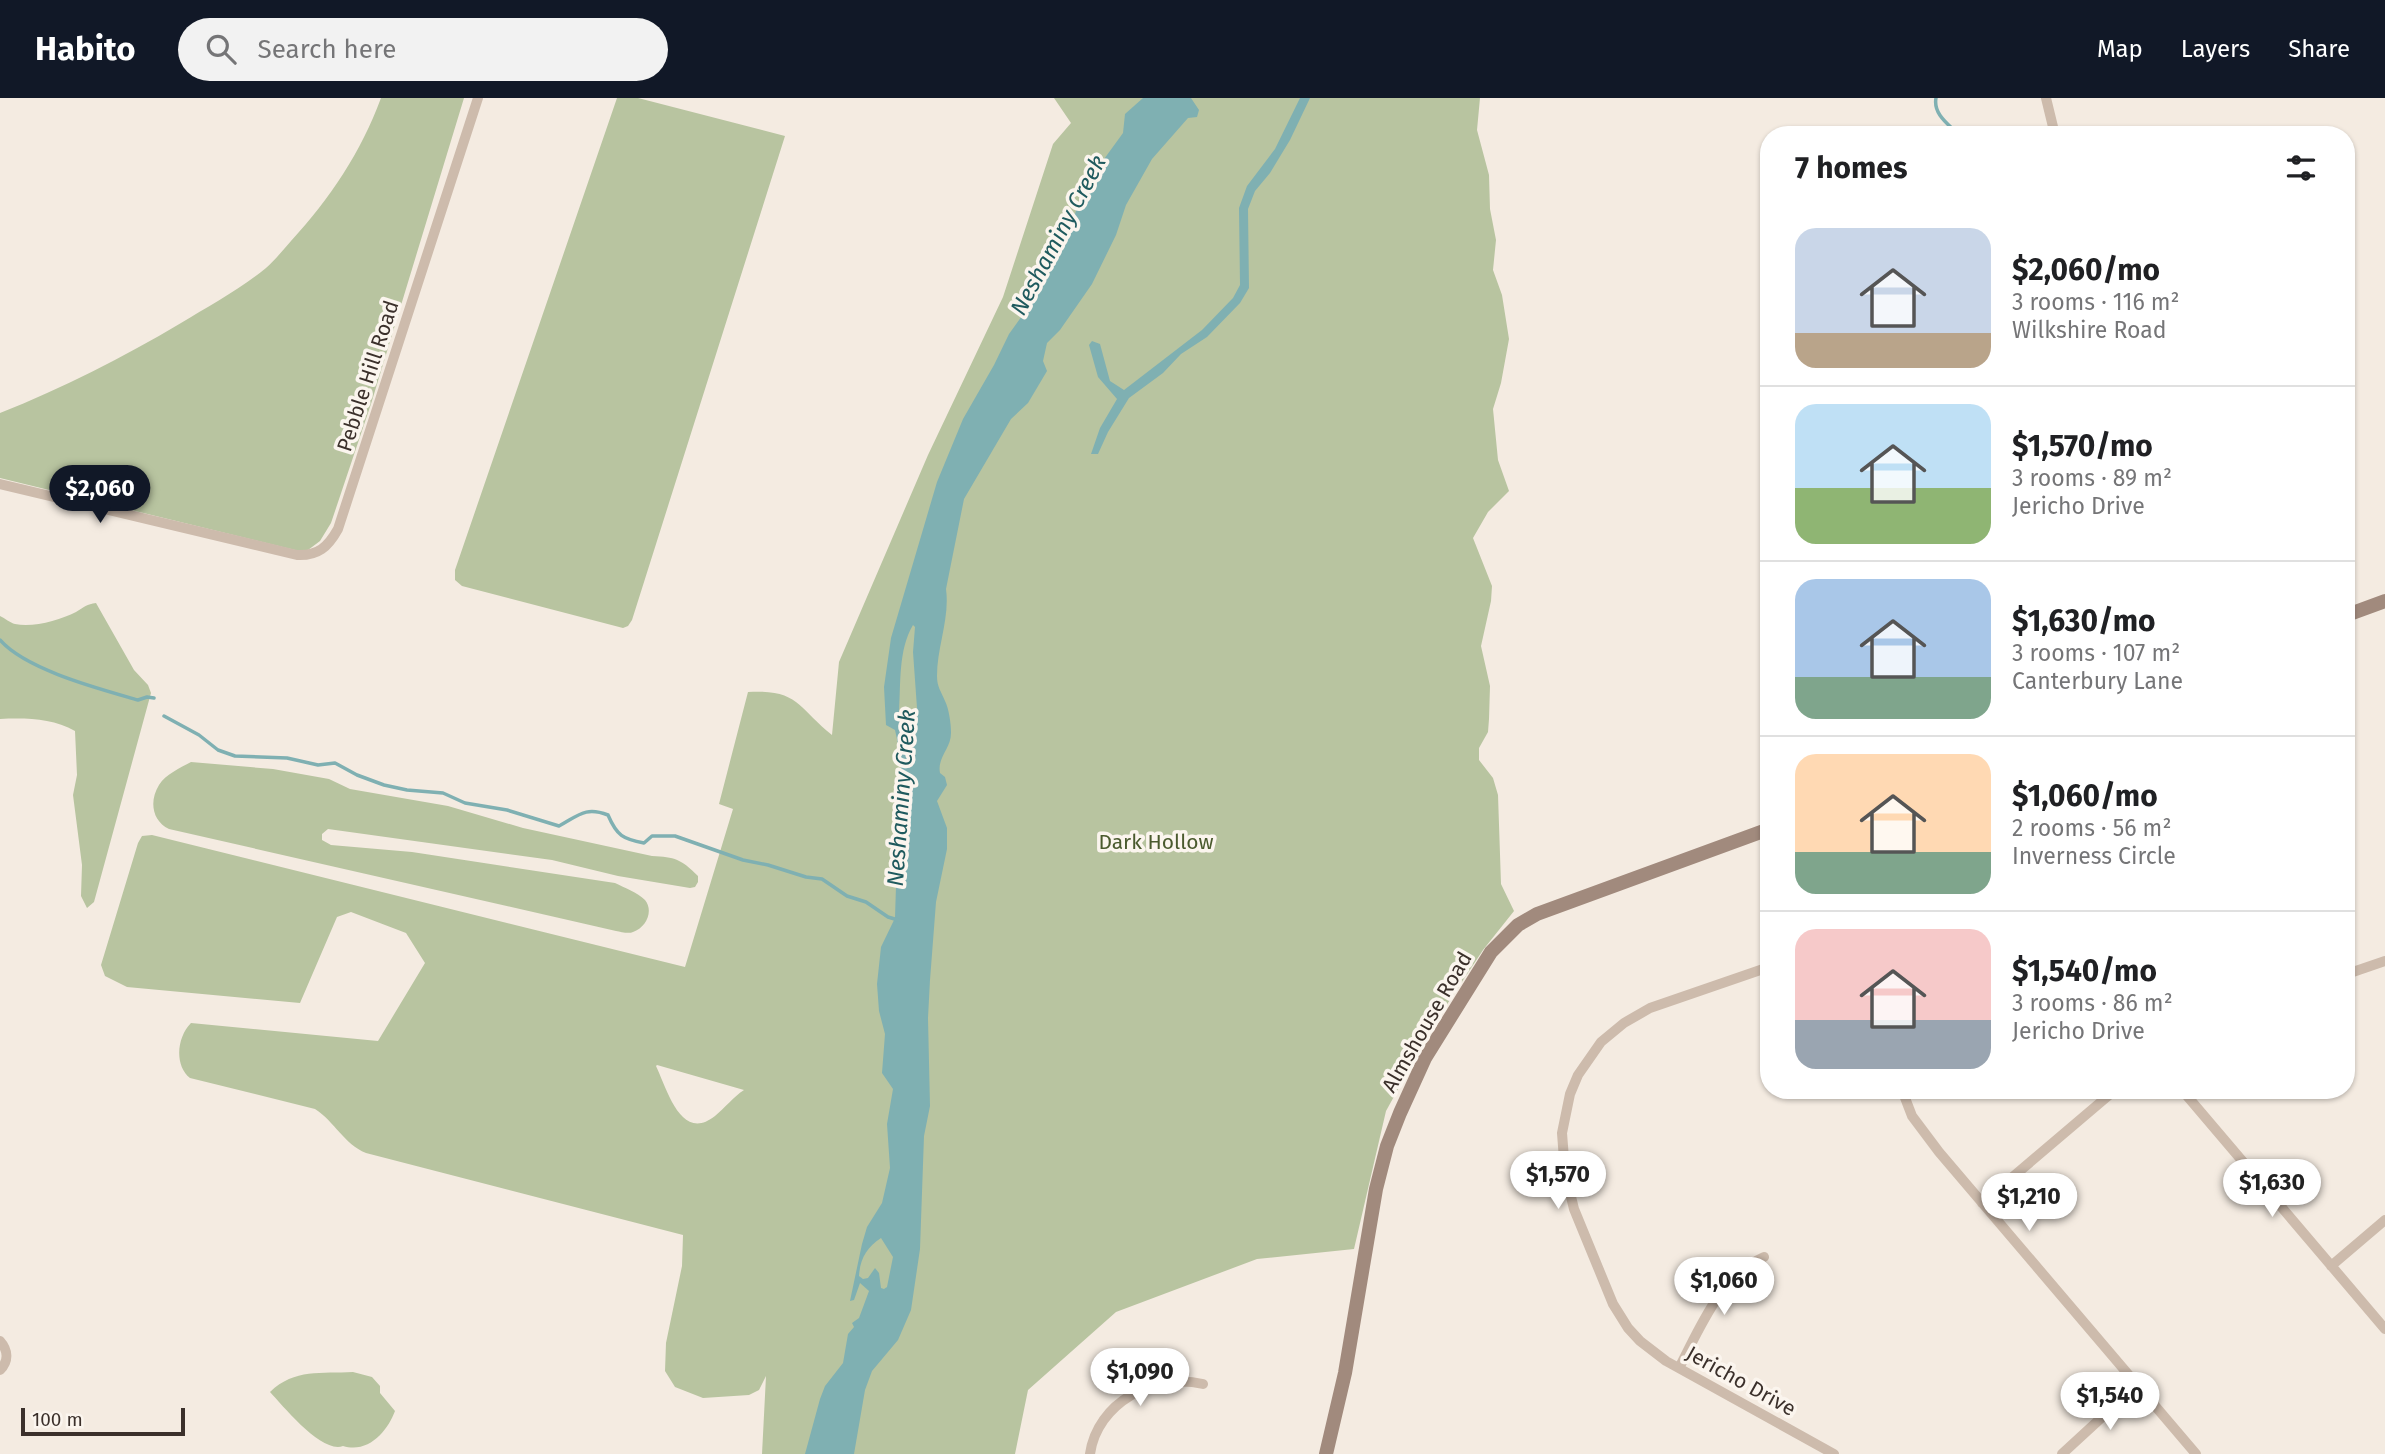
<!DOCTYPE html>
<meta charset="utf-8">
<style>
body{margin:0;font-family:"Fira Sans",sans-serif;background:#f2f2f2;color:#202124;height:100vh;display:flex;flex-direction:column;font-size:26px;white-space:nowrap}
*{box-sizing:border-box;margin:0}
p{font-size:23px;color:#757577}
.icon{flex:none;width:38px;height:38px;fill:none;stroke:currentColor;stroke-width:2;stroke-linecap:round;stroke-linejoin:round}
.map{position:relative;flex:1;overflow:hidden}
.panel{position:absolute;left:1760px;top:28px;width:595px;height:973px;display:flex;flex-direction:column;background:#fff;border-radius:28px;box-shadow:0 2px 5px #0004}
.panel>*{flex:none}
.scale{position:absolute;left:21px;bottom:18px;width:164px;box-sizing:border-box;padding-left:7px;border:4px solid #3b302b;border-top:0;font-size:19px;line-height:24px;white-space:nowrap;color:#3b302b;-webkit-text-stroke:5px #fbf5ee;paint-order:stroke}
.price{position:absolute;translate:-50% -60px;padding:0 16px;border-radius:24px;background:#fff;color:#222;font-size:23px;line-height:46px;filter:drop-shadow(0 2px 4px #0008)}
.price::after{content:'';position:absolute;left:50%;top:42px;width:21px;height:16px;margin-left:-10px;background:inherit;clip-path:polygon(0 0,100% 0,50% 100%)}
.price.on{background:#111827;color:#fff}
ul{padding:0;list-style:none}
li{display:flex;align-items:center;gap:21px;height:175px;padding:0 35px}
li+li{border-top:2px solid #e0e0e0}
li span{display:grid;place-items:center;flex:none;width:196px;height:140px;border-radius:21px;color:#555}
li>.icon{margin-inline-start:auto}
span .icon{width:84px;height:84px;fill:#fffc;stroke-width:1}
li b{font-size:30px}
h2{display:flex;justify-content:space-between;align-items:center;height:84px;padding:0 35px;font-size:30px}
header{display:flex;align-items:center;gap:42px;box-sizing:border-box;height:98px;padding:0 35px;background:#111827;color:#fff}
header strong{font-size:33px}
nav{display:flex;gap:38px;margin-inline-start:auto;font-size:24px}
.search{width:490px;height:63px;background:#f2f2f2;display:flex;align-items:center;gap:18px;box-sizing:border-box;padding:0 24px;border-radius:38px;color:#757577;font-size:26px}
.map>svg:first-child{display:block}
.green{fill:#b8c4a0;fill-rule:evenodd}
.water{fill:#7fb0b2;fill-rule:evenodd}
.lines{fill:none;stroke-linecap:round;stroke-linejoin:round}
.stream{stroke:#7fb0b2;stroke-width:3.5}
.street{stroke:#cdbbac;stroke-width:10}
.secondary{stroke:#a18a7d;stroke-width:14}
.labels{text-anchor:middle;stroke-width:7;stroke-linejoin:round;paint-order:stroke}
.street-label{font-size:21px;fill:#3b302b;stroke:#fbf5ee}
.park-label{font-size:21px;fill:#4a5a2e;stroke:#fbf5ee}
.water-label{font-size:23px;font-style:italic;fill:#1f5a5e;stroke:#fbf5ee}
</style>
<header>
<strong>Habito</strong>
<div class="search"><svg class="icon" aria-label="search" viewBox="0 0 24 24"><circle cx="10" cy="10" r="6"/><path d="M15 15l6 6"/></svg>Search here</div>
<nav><a>Map</a><a>Layers</a><a>Share</a></nav>
</header>
<div class="map">
<svg width="2385" height="1356" viewBox="0 0 2385 1356">
<rect width="100%" height="100%" fill="#f4ebe1"/>
<!-- green -->
<path class="green" d="M381,0H464L371,306L331,425L320,443L308,452L299,453L0,380V315C63,290 122,260 181,225C209,208 240,191 266,170C275,162 283,152 291,143C330,101 361,54 381,0Z
M617,0H638L785,38L632,522L628,528L623,530L462,488L455,482V472Z
M1054,0H1480L1477,32L1489,77L1490,111L1496,142L1493,172L1502,197L1509,241L1501,285L1493,311L1498,362L1509,393L1488,414L1473,440L1492,488L1491,503L1481,548L1490,588L1489,621L1488,634L1479,650V662L1493,680L1498,697L1501,786L1514,813L1483,852L1434,926L1386,1013L1354,1151L1257,1161L1116,1214L1028,1292L1015,1356H762L766,1278L759,1292L749,1297L703,1300L675,1289L665,1273L666,1245L682,1168L683,1137L366,1055C344,1046 335,1024 315,1011L190,980C174,967 177,939 191,925L378,943L425,865L406,835L351,814L337,819L300,905L127,889L105,878L101,867L138,745L142,738L152,737L685,869L733,711L719,706L748,594C799,591 798,610 832,637L839,564L928,357L1003,199L1053,46L1071,25ZM656,968L657,967L744,992C733,999 725,1010 715,1018C681,1045 667,991 656,968Z
M96,505L134,572L148,587L151,595L94,804L87,810L81,798L82,767L73,697L77,677L75,633C52,620 26,620 0,621V518C5,520 10,525 15,526C33,530 60,522 76,514C84,509 87,506 96,505Z
M191,664L273,671L329,681L350,691L448,708L523,730L652,758C675,759 681,761 698,778V784L695,789L690,790L618,778L552,762L328,731L322,736V742L331,747L412,754L615,785C625,790 637,794 645,802C654,813 646,830 633,834C629,836 621,834 616,833L169,731C152,723 149,703 159,687C166,676 180,670 191,664Z
M353,1274L372,1279L380,1288V1295L395,1313C388,1332 369,1356 343,1348C322,1356 284,1309 270,1294C295,1270 321,1276 353,1274Z"/>
<!-- water -->
<path class="water" d="M1143,0H1191L1199,12L1197,19L1188,20L1152,61L1126,107L1116,137L1092,186L1060,232L1047,245L1043,263L1047,273L1028,305L1011,321L964,401L946,491C950,520 937,549 937,578C937,589 941,593 945,603C949,611 951,626 951,635C951,651 937,659 940,675L945,679L947,687L937,703L947,730V751L936,804L930,882L928,920L930,1008L924,1038L920,1151L911,1212L898,1242L872,1273L865,1292L854,1356H805L820,1301L825,1288L843,1265L848,1236L854,1229L852,1225L859,1220L869,1193L860,1185L854,1202L850,1203L862,1146L867,1129L882,1105L890,1070L887,1026L893,991L882,975L885,936L879,913L877,886L881,849L895,820L896,788C889,777 898,759 899,746C903,708 904,669 895,632L886,627L884,589L891,540L937,384L963,321L994,267L1009,236L1034,201L1067,142L1083,90L1123,35L1125,16ZM913,527L915,529L913,554L917,610L905,622L901,619L899,614C901,586 898,552 913,527ZM881,1140L893,1159L887,1189L884,1191L881,1190L879,1175L875,1170L868,1180L863,1181L859,1178C860,1161 867,1149 881,1140Z
M1300,0H1310L1290,42L1270,75L1255,93L1248,111L1249,190L1240,205L1207,239L1181,256L1163,275L1129,300L1108,334L1098,356H1091L1100,330L1117,301L1098,279L1089,247L1092,243L1100,246L1110,283L1124,292L1202,232L1233,200L1240,187L1239,110L1247,88L1275,51Z"/>
<g class="lines">
<!-- stream -->
<path class="stream" d="M1936,0C1933,16 1948,26 1959,37
M0,542C26,572 100,591 138,602L147,599L154,600
M164,618L199,637L218,652L235,658L287,660L318,667L335,665L357,677L384,687L407,692L443,695L465,705L507,712L559,728C578,718 585,708 608,717C617,738 623,741 644,745L652,738H675L743,762L768,767L806,779L822,781L847,798L866,804L888,819L898,822"/>
<!-- street -->
<path class="street" d="M2046,0L2055,37
M0,386L297,457C318,458 328,449 338,431L478,0
M1769,869L1650,910L1624,925L1601,944L1578,977L1570,996L1562,1035L1565,1074L1574,1111L1613,1206L1628,1230L1640,1243L1666,1263L1834,1356
M2347,876L2385,863
M1902,992L1912,1018L1939,1054L2196,1356
M2182,992L2385,1231
M1982,1105L2115,992
M2331,1168L2385,1122
M0,1243C8,1252 9,1263 0,1272
M1679,1270C1700,1230 1720,1178 1764,1159
M1090,1356C1097,1305 1154,1274 1203,1286
M2062,1356L2137,1287"/>
<!-- secondary -->
<path class="secondary" d="M2347,517L2385,503
M1326,1356L1345,1275L1376,1091L1387,1048L1400,1015L1425,960L1491,854L1518,827L1537,816L1769,731"/>
</g>
<g class="labels">
<!-- street labels -->
<g class="street-label">
<text transform="translate(368 278) rotate(-72)" y="7">Pebble Hill Road</text>
<text transform="translate(1427 924) rotate(-60)" y="7">Almshouse Road</text>
<text transform="translate(1741 1283) rotate(29)" y="7">Jericho Drive</text>
</g>
<!-- park labels -->
<g class="park-label">
<text x="1156" y="751">Dark Hollow</text>
</g>
<!-- water labels -->
<g class="water-label">
<text transform="translate(1058 137) rotate(-62)" y="8">Neshaminy Creek</text>
<text transform="translate(901 700) rotate(-86)" y="8">Neshaminy Creek</text>
</g>
</g>
</svg>
<div class="scale">100 m</div>
<b class="price on" style="left:100px;top:427px">$2,060</b>
<b class="price" style="left:1558px;top:1113px">$1,570</b>
<b class="price" style="left:2272px;top:1121px">$1,630</b>
<b class="price" style="left:2029px;top:1135px">$1,210</b>
<b class="price" style="left:1724px;top:1219px">$1,060</b>
<b class="price" style="left:1140px;top:1310px">$1,090</b>
<b class="price" style="left:2110px;top:1334px">$1,540</b>
<section class="panel">
<h2>7 homes<svg class="icon" aria-label="filters" viewBox="0 0 24 24"><path d="M4 7h16M4 17h16"/><circle cx="9" cy="7" r="2"/><circle cx="15" cy="17" r="2"/></svg></h2>
<ul>
<li><span style="background:linear-gradient(#c9d6e8 75%,#b9a48a 0)"><svg class="icon" aria-label="home" viewBox="0 0 24 24"><path d="M3 11l9-7 9 7M6 9v11h12V9"/></svg></span><div><b>$2,060/mo</b><p>3 rooms · 116 m²</p><p>Wilkshire Road</p></div></li>
<li><span style="background:linear-gradient(#bfe0f5 60%,#8fb573 0)"><svg class="icon" aria-label="home" viewBox="0 0 24 24"><path d="M3 11l9-7 9 7M6 9v11h12V9"/></svg></span><div><b>$1,570/mo</b><p>3 rooms · 89 m²</p><p>Jericho Drive</p></div></li>
<li><span style="background:linear-gradient(#a9c7e8 70%,#7fa58c 0)"><svg class="icon" aria-label="home" viewBox="0 0 24 24"><path d="M3 11l9-7 9 7M6 9v11h12V9"/></svg></span><div><b>$1,630/mo</b><p>3 rooms · 107 m²</p><p>Canterbury Lane</p></div></li>
<li><span style="background:linear-gradient(#ffd9b3 70%,#7fa58c 0)"><svg class="icon" aria-label="home" viewBox="0 0 24 24"><path d="M3 11l9-7 9 7M6 9v11h12V9"/></svg></span><div><b>$1,060/mo</b><p>2 rooms · 56 m²</p><p>Inverness Circle</p></div></li>
<li><span style="background:linear-gradient(#f6c9c9 65%,#9aa5b1 0)"><svg class="icon" aria-label="home" viewBox="0 0 24 24"><path d="M3 11l9-7 9 7M6 9v11h12V9"/></svg></span><div><b>$1,540/mo</b><p>3 rooms · 86 m²</p><p>Jericho Drive</p></div></li>
</ul>
</section>
</div>
